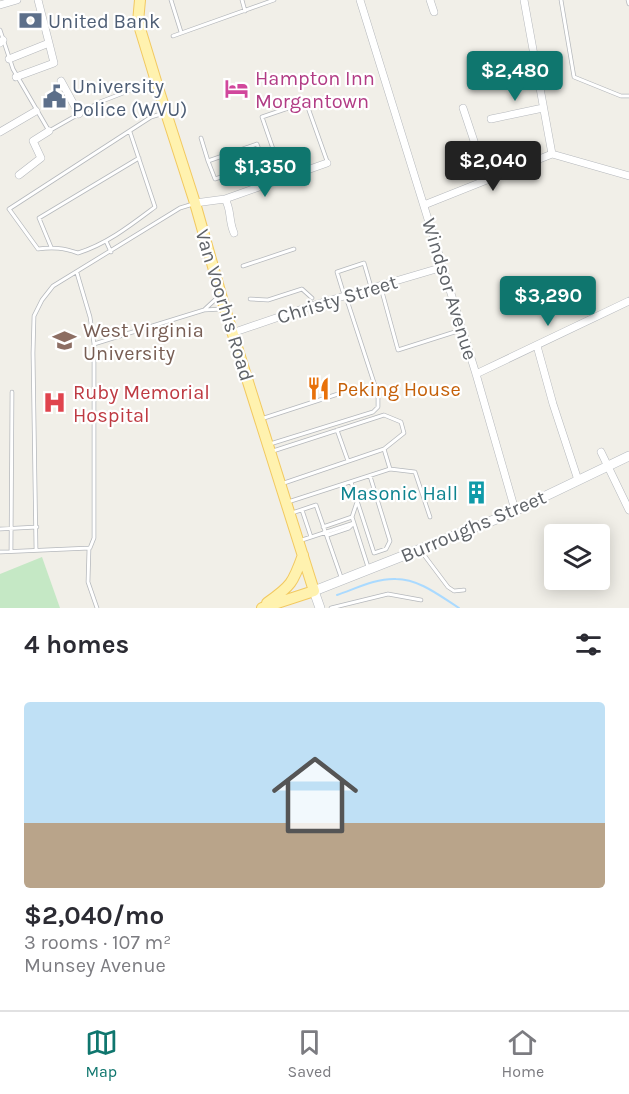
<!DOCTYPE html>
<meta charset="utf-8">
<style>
body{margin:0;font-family:Karla,sans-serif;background:#f7f7f7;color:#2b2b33;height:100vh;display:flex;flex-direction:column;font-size:22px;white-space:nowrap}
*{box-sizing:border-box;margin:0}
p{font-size:20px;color:#7c7c81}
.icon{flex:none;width:33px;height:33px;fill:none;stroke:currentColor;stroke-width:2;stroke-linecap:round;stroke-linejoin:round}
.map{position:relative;height:608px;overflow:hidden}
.panel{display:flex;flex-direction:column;background:#fff;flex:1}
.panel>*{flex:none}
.fabs{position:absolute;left:544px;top:524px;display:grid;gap:12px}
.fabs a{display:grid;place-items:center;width:66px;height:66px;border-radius:6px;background:#fff;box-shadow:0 3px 15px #0003;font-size:30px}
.price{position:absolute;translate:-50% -51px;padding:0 14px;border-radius:6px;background:#0f766e;color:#fff;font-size:20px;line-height:39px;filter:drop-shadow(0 2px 3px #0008)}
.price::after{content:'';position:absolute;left:50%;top:36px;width:18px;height:14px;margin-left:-9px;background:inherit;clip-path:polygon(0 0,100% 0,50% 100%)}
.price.current{background:#222;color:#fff}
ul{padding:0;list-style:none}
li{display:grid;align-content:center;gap:12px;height:318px;padding:0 24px}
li+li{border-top:2px solid #e1e1e2}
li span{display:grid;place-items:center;height:186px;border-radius:6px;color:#555}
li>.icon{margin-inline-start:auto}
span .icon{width:108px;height:108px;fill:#fffc;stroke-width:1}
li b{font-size:26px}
h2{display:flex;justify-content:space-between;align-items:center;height:72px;padding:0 24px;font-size:26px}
.dock{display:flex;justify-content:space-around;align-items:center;height:84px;border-top:2px solid #e1e1e2;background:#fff;font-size:16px;color:#7c7c81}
.dock a{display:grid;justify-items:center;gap:3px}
.dock .current{color:#0f766e}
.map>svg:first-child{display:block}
.green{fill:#c5e8c5}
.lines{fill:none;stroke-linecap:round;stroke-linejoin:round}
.stream{stroke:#aadaff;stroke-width:2}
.lane-casing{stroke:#b5b8bc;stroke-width:4.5}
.street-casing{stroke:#b5b8bc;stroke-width:8}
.secondary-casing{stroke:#b6babf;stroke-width:10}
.primary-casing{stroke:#f2c960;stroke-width:12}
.lane{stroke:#fff;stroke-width:3}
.street{stroke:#fff;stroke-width:7}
.secondary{stroke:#fff;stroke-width:9}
.primary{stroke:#fff2af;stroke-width:10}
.labels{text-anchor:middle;stroke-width:4.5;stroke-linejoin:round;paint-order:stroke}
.service-label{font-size:20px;fill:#4e5e75;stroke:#fff;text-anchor:start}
.hotel-label{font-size:20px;fill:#b23c85;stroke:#fff;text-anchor:start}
.street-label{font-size:20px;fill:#5f6368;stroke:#fff}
.education-label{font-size:20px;fill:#785e54;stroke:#fff;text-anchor:start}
.food-label{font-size:20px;fill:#c56008;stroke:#fff;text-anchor:start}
.health-label{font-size:20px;fill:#be3a42;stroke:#fff;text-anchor:start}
.culture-label{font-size:20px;fill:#0d838f;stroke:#fff;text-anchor:end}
</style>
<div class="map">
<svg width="629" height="608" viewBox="0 0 629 608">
<rect width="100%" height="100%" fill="#f1efe8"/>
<!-- green -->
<path class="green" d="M42,557L60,608H0V574Z"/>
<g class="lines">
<!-- stream -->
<path class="stream" d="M337,595C355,589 376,578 396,579C419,579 440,596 459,608"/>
<defs>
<path id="lane" d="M171,0L181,32
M242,0L245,11
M561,0L574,77L621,96H629
M628,0L629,4
M0,30L13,69L49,131L100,102L154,81
M173,36L274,0
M130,132L155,207C131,225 107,244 78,253C63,248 54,247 38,249L9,209L151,117L164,113
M201,138L208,161
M264,162L215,179L208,161L257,144L271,181
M283,178L262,117L306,102L327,161
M106,241L111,252
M51,247L39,218L139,158
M243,266L294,249
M381,288L398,350L461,330
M344,295L337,272L364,263L371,287
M250,299L268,300L302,289L312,298
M204,310L218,297
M94,344L204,310L222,309
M261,419L338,394
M337,430L348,461
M270,444L373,412L378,407V395L346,297
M273,451L384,415L401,422L404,433L384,449
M390,469L415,472L430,517
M351,482L374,553L386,549L390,541L370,476
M284,483L384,449L390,469L288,502
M357,502L352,517L368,567
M302,510L311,537
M292,513L316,505L341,577
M323,527L352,517
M0,529L37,527
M324,532L328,535L349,528L353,524
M302,540L354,523
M89,548L88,582L97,608
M36,549L33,353L34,316L42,300L53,286L180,208L193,204
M11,551L12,392
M421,551L448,587L454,591L464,590
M0,552L90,548L94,538V344L90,317L77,273
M331,608L388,594L421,600"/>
<path id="street" d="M360,0L476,374L515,510
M430,0L434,12
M524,0L552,154
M0,5L17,0
M0,43L3,40
M9,59L49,43L38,0
M16,77L54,63L49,43
M61,81L79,114
M463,108L487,180
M491,119L543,108
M0,132L36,111
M19,175L41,158L33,141L49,131
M225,199C232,211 228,219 234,233
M195,203L225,199L327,163
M424,205L552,154L629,176
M232,333L314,305L443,267
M537,346L553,404L578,480
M476,374L629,301
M601,452L629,510"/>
<path id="secondary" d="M320,608L314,591L504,516L629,456"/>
<path id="primary" d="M140,0L138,22L159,91L195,203L225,309L314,591L262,608
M267,603C291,586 293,583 303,555"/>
</defs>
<!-- lane casing -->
<use href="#lane" class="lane-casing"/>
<!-- street casing -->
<use href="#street" class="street-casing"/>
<!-- secondary casing -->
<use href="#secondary" class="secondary-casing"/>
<!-- primary casing -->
<use href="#primary" class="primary-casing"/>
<!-- lane -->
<use href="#lane" class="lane"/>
<!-- street -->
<use href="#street" class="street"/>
<!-- secondary -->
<use href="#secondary" class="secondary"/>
<!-- primary -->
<use href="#primary" class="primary"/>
</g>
<!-- icons -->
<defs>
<symbol id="bank-bare" viewBox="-9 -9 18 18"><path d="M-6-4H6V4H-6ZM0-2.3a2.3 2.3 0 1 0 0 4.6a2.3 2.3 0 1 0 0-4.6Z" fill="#5c6f8a" stroke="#fff" stroke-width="2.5" paint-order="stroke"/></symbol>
<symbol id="hotel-bare" viewBox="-9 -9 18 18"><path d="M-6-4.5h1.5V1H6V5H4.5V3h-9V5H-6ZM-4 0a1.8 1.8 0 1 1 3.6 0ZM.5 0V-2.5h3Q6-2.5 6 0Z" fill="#d1479c" stroke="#fff" stroke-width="2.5" paint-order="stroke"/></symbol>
<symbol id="civic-bare" viewBox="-9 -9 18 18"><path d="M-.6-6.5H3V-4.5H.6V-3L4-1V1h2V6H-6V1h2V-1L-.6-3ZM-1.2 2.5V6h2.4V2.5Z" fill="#5c6f8a" stroke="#fff" stroke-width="2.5" paint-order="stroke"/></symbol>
<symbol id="university-bare" viewBox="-9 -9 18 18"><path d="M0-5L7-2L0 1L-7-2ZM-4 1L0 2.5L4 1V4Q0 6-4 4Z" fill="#8d6e63" stroke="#fff" stroke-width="2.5" paint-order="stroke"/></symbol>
<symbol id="restaurant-bare" viewBox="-9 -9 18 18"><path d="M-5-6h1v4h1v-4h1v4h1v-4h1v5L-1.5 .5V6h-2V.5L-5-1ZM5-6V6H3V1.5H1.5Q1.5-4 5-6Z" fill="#e8710a" stroke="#fff" stroke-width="2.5" paint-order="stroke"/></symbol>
<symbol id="hospital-bare" viewBox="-9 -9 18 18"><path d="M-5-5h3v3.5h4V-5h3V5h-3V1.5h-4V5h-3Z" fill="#e0444e" stroke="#fff" stroke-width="2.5" paint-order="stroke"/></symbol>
<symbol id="building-bare" viewBox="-9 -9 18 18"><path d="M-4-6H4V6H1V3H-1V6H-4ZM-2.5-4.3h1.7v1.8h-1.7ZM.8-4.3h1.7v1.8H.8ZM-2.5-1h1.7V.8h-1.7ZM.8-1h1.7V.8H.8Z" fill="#0f9aa8" stroke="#fff" stroke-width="2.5" paint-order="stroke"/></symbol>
</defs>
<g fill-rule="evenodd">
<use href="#bank-bare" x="14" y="4" width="33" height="33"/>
<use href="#hotel-bare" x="220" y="72" width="33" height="33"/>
<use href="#civic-bare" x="38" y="80" width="33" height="33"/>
<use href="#university-bare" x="48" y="324" width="33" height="33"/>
<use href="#restaurant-bare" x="302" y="372" width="33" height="33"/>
<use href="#hospital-bare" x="38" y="386" width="33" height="33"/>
<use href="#building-bare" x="460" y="476" width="33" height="33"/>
</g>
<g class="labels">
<!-- service labels -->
<g class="service-label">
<text x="48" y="28">United Bank</text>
<text x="72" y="93">University<tspan x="72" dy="23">Police (WVU)</tspan></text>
</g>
<!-- hotel labels -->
<g class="hotel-label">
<text x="255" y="85">Hampton Inn<tspan x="255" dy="23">Morgantown</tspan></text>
</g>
<!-- street labels -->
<g class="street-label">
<text transform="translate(450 289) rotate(73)" y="7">Windsor Avenue</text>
<text transform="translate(337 299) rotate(-17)" y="7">Christy Street</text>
<text transform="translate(225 305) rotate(73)" y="7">Van Voorhis Road</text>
<text transform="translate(473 526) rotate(-23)" y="7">Burroughs Street</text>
</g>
<!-- education labels -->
<g class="education-label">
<text x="83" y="337">West Virginia<tspan x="83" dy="23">University</tspan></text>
</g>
<!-- food labels -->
<g class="food-label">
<text x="337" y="396">Peking House</text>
</g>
<!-- health labels -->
<g class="health-label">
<text x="73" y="399">Ruby Memorial<tspan x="73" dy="23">Hospital</tspan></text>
</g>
<!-- culture labels -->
<g class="culture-label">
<text x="458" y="500">Masonic Hall</text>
</g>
</g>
</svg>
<div class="fabs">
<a><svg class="icon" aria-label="layers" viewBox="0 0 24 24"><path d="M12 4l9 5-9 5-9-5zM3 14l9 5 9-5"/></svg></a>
</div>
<b class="price" style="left:515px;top:102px">$2,480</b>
<b class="price current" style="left:493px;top:192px">$2,040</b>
<b class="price" style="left:265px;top:198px">$1,350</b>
<b class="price" style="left:548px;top:327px">$3,290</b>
</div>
<section class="panel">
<h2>4 homes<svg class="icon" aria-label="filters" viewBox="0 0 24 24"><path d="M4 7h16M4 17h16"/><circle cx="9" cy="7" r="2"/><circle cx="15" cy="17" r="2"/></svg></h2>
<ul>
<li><span style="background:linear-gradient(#bfe0f5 65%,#b9a48a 0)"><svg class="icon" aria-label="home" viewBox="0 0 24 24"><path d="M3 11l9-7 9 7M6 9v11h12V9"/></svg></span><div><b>$2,040/mo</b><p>3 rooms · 107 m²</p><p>Munsey Avenue</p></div></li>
</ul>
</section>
<nav class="dock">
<a class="current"><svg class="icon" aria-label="map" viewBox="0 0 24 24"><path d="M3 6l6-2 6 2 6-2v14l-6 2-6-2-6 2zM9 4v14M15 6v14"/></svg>Map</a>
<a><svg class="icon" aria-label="saved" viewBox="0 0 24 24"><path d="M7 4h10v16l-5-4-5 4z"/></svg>Saved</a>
<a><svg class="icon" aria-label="home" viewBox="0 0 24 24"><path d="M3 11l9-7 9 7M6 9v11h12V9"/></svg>Home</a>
</nav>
